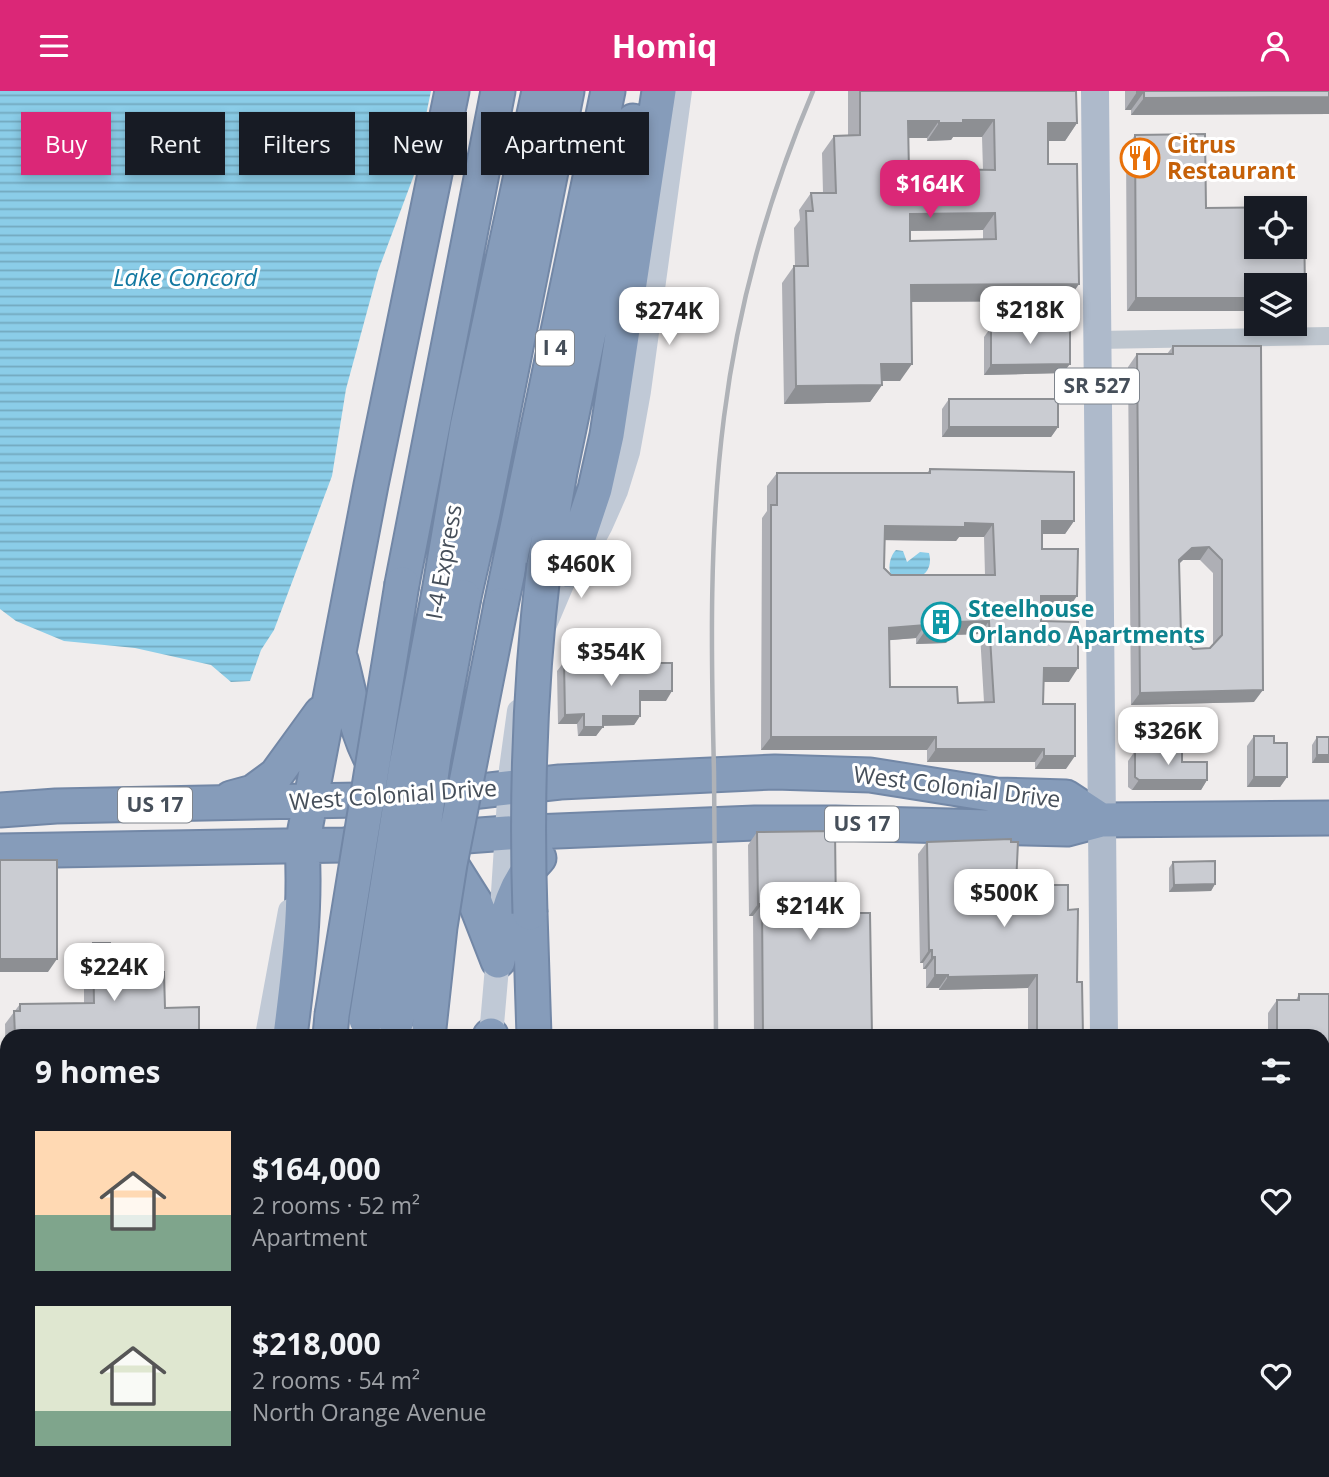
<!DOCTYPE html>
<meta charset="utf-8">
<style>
body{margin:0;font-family:"Open Sans",sans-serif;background:#20242c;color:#f1f3f6;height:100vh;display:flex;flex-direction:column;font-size:26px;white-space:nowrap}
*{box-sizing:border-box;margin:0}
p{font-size:23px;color:#9ea1a6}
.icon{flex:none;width:38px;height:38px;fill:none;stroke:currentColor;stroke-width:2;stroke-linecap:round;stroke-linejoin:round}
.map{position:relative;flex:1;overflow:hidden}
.details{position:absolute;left:0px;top:938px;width:1330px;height:448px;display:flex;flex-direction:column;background:#171b24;border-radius:21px 21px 0 0;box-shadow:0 4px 10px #0003}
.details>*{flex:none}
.banner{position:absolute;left:21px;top:21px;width:700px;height:63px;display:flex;gap:14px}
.controls{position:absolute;left:1244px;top:105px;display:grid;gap:14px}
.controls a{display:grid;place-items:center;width:63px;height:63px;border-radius:0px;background:#171b24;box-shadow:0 4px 10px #0003;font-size:35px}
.price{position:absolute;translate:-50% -60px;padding:0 16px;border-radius:14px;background:#fff;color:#222;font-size:23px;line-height:46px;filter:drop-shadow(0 2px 4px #0008)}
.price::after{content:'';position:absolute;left:50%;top:42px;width:21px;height:16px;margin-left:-10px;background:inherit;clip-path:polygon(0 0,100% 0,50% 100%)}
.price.active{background:#db2777;color:#fff}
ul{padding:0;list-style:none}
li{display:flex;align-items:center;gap:21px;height:175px;padding:0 35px}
li span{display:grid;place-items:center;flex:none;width:196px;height:140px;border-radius:0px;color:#555}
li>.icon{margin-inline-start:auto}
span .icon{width:84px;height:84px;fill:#fffc;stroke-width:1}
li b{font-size:30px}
h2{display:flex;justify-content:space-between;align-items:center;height:84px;padding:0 35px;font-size:30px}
.chip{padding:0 24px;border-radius:0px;background:#171b24;box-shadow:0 4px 10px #0003;font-size:24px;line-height:63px}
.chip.active{background:#db2777;color:#fff}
header{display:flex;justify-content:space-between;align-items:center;height:91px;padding:0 35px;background:#db2777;color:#fff;font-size:32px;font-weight:700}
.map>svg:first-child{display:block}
.water{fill:url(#water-rules)}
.pier{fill:#f0eded}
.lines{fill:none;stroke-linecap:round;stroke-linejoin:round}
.highway-casing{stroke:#7287a6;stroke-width:37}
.street{stroke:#bec6cf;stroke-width:18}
.secondary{stroke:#c0c9d6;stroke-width:24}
.primary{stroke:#aebacb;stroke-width:28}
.highway{stroke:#869cba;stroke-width:33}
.rail{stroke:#afb2b7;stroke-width:4.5}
.highway-bridge-casing{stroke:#7287a6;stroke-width:37;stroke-linecap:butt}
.highway-bridge{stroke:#869cba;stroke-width:33}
.wall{fill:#aeafb5;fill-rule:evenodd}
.shaded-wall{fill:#8d8f93}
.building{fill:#caccd2;stroke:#8d8f93;stroke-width:2;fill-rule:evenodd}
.labels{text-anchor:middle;stroke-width:6;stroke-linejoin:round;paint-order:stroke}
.shield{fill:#fff;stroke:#7e848c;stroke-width:2}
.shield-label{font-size:21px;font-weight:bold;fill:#464f5a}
.food-label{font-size:23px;font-weight:bold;fill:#c56008;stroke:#fff;text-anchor:start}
.street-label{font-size:23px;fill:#464f5a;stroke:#fff}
.culture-label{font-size:23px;font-weight:bold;fill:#0d838f;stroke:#fff;text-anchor:start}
.water-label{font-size:24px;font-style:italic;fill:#1278a1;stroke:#fff}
</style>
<header><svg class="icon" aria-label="menu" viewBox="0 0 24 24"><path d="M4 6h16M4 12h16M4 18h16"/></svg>Homiq<svg class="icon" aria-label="person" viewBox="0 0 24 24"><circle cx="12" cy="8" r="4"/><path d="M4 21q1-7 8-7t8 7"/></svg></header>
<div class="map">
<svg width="1329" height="1386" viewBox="0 0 1329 1386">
<defs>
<pattern id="water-rules" width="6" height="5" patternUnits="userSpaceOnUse" patternTransform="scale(1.75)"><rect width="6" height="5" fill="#8bcde8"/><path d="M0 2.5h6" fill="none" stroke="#73a9bf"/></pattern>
</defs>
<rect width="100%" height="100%" fill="#f0eded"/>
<!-- water -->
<path class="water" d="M0,0H439L423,60L378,180L346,298L332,385L274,539L261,559L250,590L231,591L211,574L135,557L64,550L16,530L0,518Z
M896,459L903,460L907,471L920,461L929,462C934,480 920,492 904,483L892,485C887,479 890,464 896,459Z"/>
<!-- pier -->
<path class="pier" d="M431,0H443L420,78L415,77Z"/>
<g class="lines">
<defs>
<path id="highway" d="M544,474L560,381L633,30
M568,479L595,398L607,344L659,0
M402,493L498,0
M439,501L467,336L539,0
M464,506L483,422L567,0
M501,514L608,0
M341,569C350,603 358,654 380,682
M231,707L253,701L276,684L321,622
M0,719L56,715L410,708L560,691L775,681L870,684L996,704L1066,706L1101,729
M439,754L475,811L498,870
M0,760L344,754L507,742L755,732H835L1067,738L1101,729L1329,727
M530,822L534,945
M498,870C506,831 509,797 539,767
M290,945C298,882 306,818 302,754L371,394L452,0
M330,945L332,924
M490,945L491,944
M262,1379V1386
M297,1386V1379
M334,1386V1379
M359,1386V1379
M402,1386V1379
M436,1386L437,1379
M498,1386L499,1379"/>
</defs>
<!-- highway casing -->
<use href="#highway" class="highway-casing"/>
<!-- street -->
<path class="street" d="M1097,249L1329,245
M1323,1284H1329
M0,1298H7"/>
<!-- secondary -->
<path class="secondary" d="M543,538L568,479L594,447L601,434L616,400L628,361L639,300L680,0
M502,817L511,678L519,620
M267,945L290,820
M491,945L499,853
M476,1379V1386
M231,1386V1379"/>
<!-- primary -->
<path class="primary" d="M1095,0L1104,945
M1109,1379V1386"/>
<!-- highway -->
<use href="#highway" class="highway"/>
<!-- rail -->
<path class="rail" d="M716,945C715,857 715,768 714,680C711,562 709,443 724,326C738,214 769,104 813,0
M712,1379V1386"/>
<defs>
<path id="highway-bridge" d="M530,822C526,705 530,590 544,474
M332,924L402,493
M366,929L406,675L439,501
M396,933L434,666L464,506
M429,937L440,836L450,773L501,514"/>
</defs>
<!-- highway-bridge casing -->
<use href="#highway-bridge" class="highway-bridge-casing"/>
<!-- highway-bridge -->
<use href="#highway-bridge" class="highway-bridge"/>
</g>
<!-- wall -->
<path class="wall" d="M848,0H1076L1077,32L1065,50H1048V73L1079,193L1067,210L911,211L900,290H882V294L870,311L784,313L782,192L794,175H795L794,137L800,129L799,119L811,102H823L822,62L834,45H848ZM953,46H982L983,79L934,78L931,81H909L908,47H927V50L951,49ZM983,139V149L910,150V140Z
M1125,0H1329V23L1131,24V19H1125Z
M1135,44L1206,117L1295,220H1127L1126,57Z
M991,236L1052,240L1063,282L984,284V246Z
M1173,255L1254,611L1131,614L1128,276L1137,263H1167ZM1183,469H1200L1213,482V554L1210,557L1193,558L1181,545L1179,473Z
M949,308L1058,336L1051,346H942V318Z
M930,378L1074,430L1065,443H1042V458L1068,518H1041V530L1069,591H1044L1043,613L1066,678H1035V671H927V659H761L762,427L767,420V395L777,382H927ZM959,446H984L985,484H891L884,477L885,449L956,450ZM980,543L984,611L958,612L890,596L889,549L916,547V553L946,552L952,544Z
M564,571L640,572L666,610H640V625L634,634L603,635L596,645H578L577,633H558L557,580Z
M1254,645L1274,652L1287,686L1280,696H1247V655Z
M1317,646L1329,672H1312V654Z
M1135,660L1182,671L1207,689L1201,699H1132L1128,696V670Z
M757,741L836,822L872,945H754L753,825H749L748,754Z
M927,751L1068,819L1083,945L943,944L946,941L1028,940V897L939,899V897H926V878H923V872H920L918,763Z
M1173,771L1215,793L1211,800L1169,801V777Z
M93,852L129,861L155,881L165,917L199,945H7V985H6L5,933L20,913L84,912V865Z
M1299,903H1329V1176H1323V945H1268V922L1277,909H1296Z
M7,1196V1269H0V1205Z
M9,1379H110V1386H9Z"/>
<!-- shaded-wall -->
<path class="shaded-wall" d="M1137,1H1144L1131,19H1125Z
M1329,6V23L1131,24L1144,7Z
M963,29H994L982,46H953L951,49L927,50L939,32Z
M908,30H939L927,47H895Z
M1048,32H1077L1065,50H1036Z
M995,122L983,139L898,140L910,123Z
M1079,193L1067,210L899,211L911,194Z
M1136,207H1256V220H1127Z
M1295,207H1305L1295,220Z
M881,273H912L900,290H869Z
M1070,273L1063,282L984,284L991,274Z
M882,294L870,311L784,313L796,295Z
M949,336H1058L1051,346H942Z
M1042,430H1074L1065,443H1032Z
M965,432L993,433L984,446H959L956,450L876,449L885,435Z
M1209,456L1200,469H1183L1170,481L1179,469L1192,457Z
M1041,505H1077L1068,518H1032Z
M989,530L980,543L952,544L946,552L916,553L925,540L955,531Z
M925,534L916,547L880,550L889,537Z
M1044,577H1078L1069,591H1035Z
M1263,599L1254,611L1131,614L1140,602Z
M640,600H672L666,610H633Z
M584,623L577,633H558L565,624Z
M603,625H640L634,634L596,635Z
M584,636H603L596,645H578Z
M771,646H936L927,659H761Z
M936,658H1044L1035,671H927Z
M1317,664H1329V672H1312Z
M1044,665H1075L1066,678H1035Z
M1254,686H1287L1280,696H1247Z
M1139,689H1207L1201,699H1132Z
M1215,793L1211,800L1169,801L1174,794Z
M758,813H762L753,825H749Z
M929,859H932L923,872H920Z
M932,866H935L926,878H923Z
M0,868H57L48,881H0Z
M935,884H948L939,897H926Z
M1037,884L1028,897L939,899L948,886Z
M1323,1163H1329V1176H1323Z
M7,1250V1269H0V1260Z"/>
<!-- building -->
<path class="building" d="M860,0H1076L1077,32H1048V73H1077L1079,193L911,194L912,273H881L882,294L796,295L794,175H808L806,120H813L811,102H836L834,45L860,44ZM963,29H994L995,79L934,78V81H909L908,30H939V32H963ZM995,122L996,148L910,150V123Z
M1137,0H1329V6L1144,7V1H1137Z
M1205,43L1206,117L1304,116L1305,207H1295V194H1256V207H1136L1135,44ZM1256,117H1295V156H1256Z
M1051,234L1052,240H1070V273L991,274V236Z
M1173,255H1261L1263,599L1140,602L1137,263H1173ZM1209,456L1222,469V544L1210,557L1193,558L1181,545L1179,469L1192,457Z
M949,308H1058V336H949Z
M930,378L1074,381V430H1042V458H1078L1077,505H1041V530L1078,531V577H1044L1043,613H1075V665H1044V658H936V646H771V414H777V382H930ZM965,432L993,433L995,484H891L884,477L885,435L965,436ZM989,530L994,611L958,612L957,596H890L889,537L925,534V540L955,539V531Z
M640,570V572H672V600H640V625H603V636H584V623L565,624L564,571Z
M1254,645H1274V652H1287V686H1254Z
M1317,646H1329V664H1317Z
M1135,660H1182V671H1207V689H1139L1135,686Z
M835,740L836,822H870L872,945H763L762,813H758L757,741Z
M1011,748V751H1018L1016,794H1068V819L1078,818L1077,891H1082L1083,945H926L946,944V941L1037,940V884L948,886V884H935V866H932V859H929L927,751Z
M0,769H57V868H0Z
M1215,770V793L1174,794L1173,771Z
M93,852H110V856H129V861H155V881H164L165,917L199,916V945H15L14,920H20V913L94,912Z
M1299,903H1329V1163H1323V945H1277V909H1299Z
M18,1379H110V1386H18Z"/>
<!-- icons -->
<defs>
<symbol id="restaurant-ring" viewBox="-11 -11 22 22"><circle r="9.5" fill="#fff" stroke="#e8710a" stroke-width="1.5"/><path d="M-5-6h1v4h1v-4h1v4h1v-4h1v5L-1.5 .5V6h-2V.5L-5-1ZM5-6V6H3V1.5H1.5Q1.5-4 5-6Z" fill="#e8710a"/></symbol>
<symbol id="building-ring" viewBox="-11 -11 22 22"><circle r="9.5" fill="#fff" stroke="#0f9aa8" stroke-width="1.5"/><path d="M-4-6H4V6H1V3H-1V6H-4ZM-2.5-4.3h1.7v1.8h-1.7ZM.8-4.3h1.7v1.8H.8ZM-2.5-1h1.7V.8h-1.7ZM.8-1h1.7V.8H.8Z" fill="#0f9aa8"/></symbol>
</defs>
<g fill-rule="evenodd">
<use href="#restaurant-ring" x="1118" y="45" width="44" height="44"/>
<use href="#building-ring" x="919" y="509" width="44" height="44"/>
</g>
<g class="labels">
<!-- shield labels -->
<g class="shield">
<rect x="536" y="239.5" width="38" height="35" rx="5"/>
<rect x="1055" y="277.5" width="84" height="35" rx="5"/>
<rect x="118" y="696.5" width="74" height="35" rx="5"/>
<rect x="825" y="715.5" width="74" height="35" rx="5"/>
</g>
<g class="shield-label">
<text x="555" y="264">I 4</text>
<text x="1097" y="302">SR 527</text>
<text x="155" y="721">US 17</text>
<text x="862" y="740">US 17</text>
</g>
<!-- food labels -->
<g class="food-label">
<text x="1167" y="62">Citrus<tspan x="1167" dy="26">Restaurant</tspan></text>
</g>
<!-- street labels -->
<g class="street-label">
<text transform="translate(444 471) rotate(-80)" y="8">I-4 Express</text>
<text transform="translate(957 696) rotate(7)" y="8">West Colonial Drive</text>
<text transform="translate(393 704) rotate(-4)" y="8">West Colonial Drive</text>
</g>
<!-- culture labels -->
<g class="culture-label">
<text x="968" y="526">Steelhouse<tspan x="968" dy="26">Orlando Apartments</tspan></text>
</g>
<!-- water labels -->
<g class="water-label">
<text x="185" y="195">Lake Concord</text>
</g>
</g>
</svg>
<div class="controls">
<a><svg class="icon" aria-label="locate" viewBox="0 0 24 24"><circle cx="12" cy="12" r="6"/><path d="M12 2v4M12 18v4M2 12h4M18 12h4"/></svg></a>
<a><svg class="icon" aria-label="layers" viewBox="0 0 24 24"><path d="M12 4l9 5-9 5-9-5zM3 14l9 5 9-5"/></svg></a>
</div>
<b class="price active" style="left:930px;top:129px">$164K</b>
<b class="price" style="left:1030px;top:255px">$218K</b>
<b class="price" style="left:669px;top:256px">$274K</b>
<b class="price" style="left:581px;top:509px">$460K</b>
<b class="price" style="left:611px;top:597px">$354K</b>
<b class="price" style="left:1168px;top:676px">$326K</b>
<b class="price" style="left:1004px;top:838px">$500K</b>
<b class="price" style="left:810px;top:851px">$214K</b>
<b class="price" style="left:114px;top:912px">$224K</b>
<div class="banner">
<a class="chip active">Buy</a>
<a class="chip">Rent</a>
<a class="chip">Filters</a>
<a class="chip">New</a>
<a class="chip">Apartment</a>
</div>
<section class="details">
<h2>9 homes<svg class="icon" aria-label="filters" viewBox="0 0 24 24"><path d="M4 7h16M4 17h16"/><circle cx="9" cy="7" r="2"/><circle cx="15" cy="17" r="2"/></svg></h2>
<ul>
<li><span style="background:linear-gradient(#ffd9b3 60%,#7fa58c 0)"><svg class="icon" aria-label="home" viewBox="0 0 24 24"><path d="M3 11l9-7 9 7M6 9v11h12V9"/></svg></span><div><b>$164,000</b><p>2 rooms · 52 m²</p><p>Apartment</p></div><svg class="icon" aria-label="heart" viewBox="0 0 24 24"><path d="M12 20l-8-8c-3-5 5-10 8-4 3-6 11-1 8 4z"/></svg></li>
<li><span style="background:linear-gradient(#dfe7d0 75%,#7fa58c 0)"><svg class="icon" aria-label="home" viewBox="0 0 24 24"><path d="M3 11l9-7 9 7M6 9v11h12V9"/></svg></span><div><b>$218,000</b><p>2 rooms · 54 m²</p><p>North Orange Avenue</p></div><svg class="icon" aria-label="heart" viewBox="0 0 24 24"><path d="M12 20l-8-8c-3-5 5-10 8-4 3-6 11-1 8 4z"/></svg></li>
</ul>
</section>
</div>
